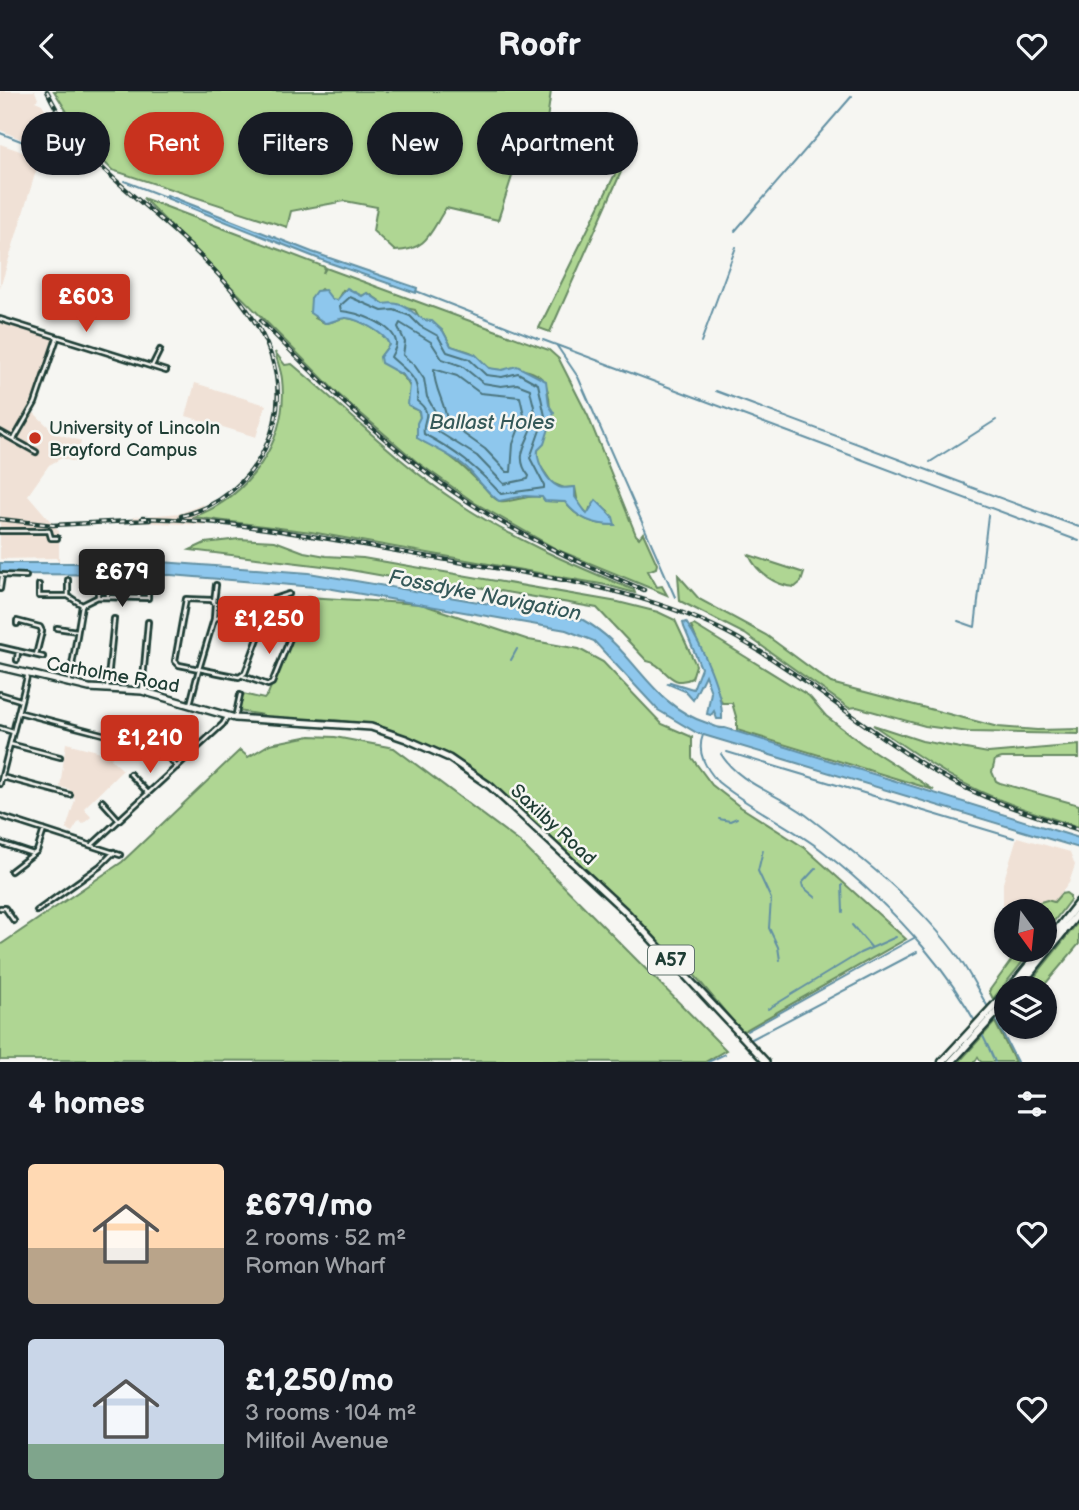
<!DOCTYPE html>
<meta charset="utf-8">
<style>
body{margin:0;font-family:"Balsamiq Sans",sans-serif;background:#242831;color:#f1f3f6;height:100vh;display:flex;flex-direction:column;font-size:26px;white-space:nowrap}
*{box-sizing:border-box;margin:0}
p{font-size:23px;color:#9ea1a6}
.icon{flex:none;width:38px;height:38px;fill:none;stroke:currentColor;stroke-width:2;stroke-linecap:round;stroke-linejoin:round}
.map{position:relative;height:971px;overflow:hidden}
.side{display:flex;flex-direction:column;background:#171b24;flex:1}
.side>*{flex:none}
.top-card{position:absolute;left:21px;top:21px;width:700px;height:63px;display:flex;gap:14px}
.needle{width:46px;rotate:165deg}
.buttons{position:absolute;left:994px;top:808px;display:grid;gap:14px}
.buttons a{display:grid;place-items:center;width:63px;height:63px;border-radius:50%;background:#171b24;box-shadow:0 2px 5px #0004;font-size:35px}
.price{position:absolute;translate:-50% -60px;padding:0 16px;border-radius:7px;background:#c8321e;color:#fff;font-size:23px;line-height:46px;filter:drop-shadow(0 2px 4px #0008)}
.price::after{content:'';position:absolute;left:50%;top:42px;width:21px;height:16px;margin-left:-10px;background:inherit;clip-path:polygon(0 0,100% 0,50% 100%)}
.price.selected{background:#222;color:#fff}
ul{padding:0;list-style:none}
li{display:flex;align-items:center;gap:21px;height:175px;padding:0 28px}
li span{display:grid;place-items:center;flex:none;width:196px;height:140px;border-radius:7px;color:#555}
li>.icon{margin-inline-start:auto}
span .icon{width:84px;height:84px;fill:#fffc;stroke-width:1}
li b{font-size:30px}
h2{display:flex;justify-content:space-between;align-items:center;height:84px;padding:0 28px;font-size:30px}
.tag{padding:0 24px;border-radius:32px;background:#171b24;box-shadow:0 2px 5px #0004;font-size:24px;line-height:63px}
.tag.selected{background:#c8321e;color:#fff}
header{display:flex;justify-content:space-between;align-items:center;height:91px;padding:0 28px;background:#171b24;font-size:32px;font-weight:800}
.map>svg:first-child{display:block}
.built{fill:#f0e1d6}
.green{fill:#afd693;stroke:#678a64;stroke-width:2;fill-rule:evenodd}
.water{fill:#8ec7ed;stroke:#6290a3;stroke-width:2}
.lines{fill:none;stroke-linecap:round;stroke-linejoin:round}
.shore{stroke:#4b747e;stroke-width:2}
.stream{stroke:#6290a3;stroke-width:2}
.minor-casing{stroke:#1f3d34;stroke-width:8}
.primary-casing{stroke:#1f3d34;stroke-width:10}
.trunk-casing{stroke:#1f3d34;stroke-width:11}
.minor{stroke:#f6f6f2;stroke-width:2.5}
.primary{stroke:#f6f6f2;stroke-width:5}
.trunk{stroke:#f6f6f2;stroke-width:6}
.rail-casing{stroke:#1f3d34;stroke-width:4.5}
.rail{stroke:#f6f6f2;stroke-width:2;stroke-dasharray:5;stroke-linecap:butt}
.poi-dot{fill:#c8321e;stroke:#f6f6f2;stroke-width:2.5}
.labels{text-anchor:middle;stroke-width:5;stroke-linejoin:round;paint-order:stroke}
.shield{fill:#f6f6f2;stroke:#60746d;stroke-width:2}
.shield-label{font-size:18px;font-weight:bold;fill:#1f3d34}
.poi-label{font-size:19px;fill:#1f3d34;stroke:#f6f6f2;text-anchor:start}
.street-label{font-size:19px;fill:#1f3d34;stroke:#f6f6f2}
.water-label{font-size:21px;font-style:italic;fill:#355959;stroke:#f6f6f2}
</style>
<header><svg class="icon" aria-label="back" viewBox="0 0 24 24"><path d="M15 5l-7 7 7 7"/></svg>Roofr<svg class="icon" aria-label="heart" viewBox="0 0 24 24"><path d="M12 20l-8-8c-3-5 5-10 8-4 3-6 11-1 8 4z"/></svg></header>
<div class="map">
<svg width="1079" height="971" viewBox="0 0 1079 971">
<rect width="100%" height="100%" fill="#f6f6f2"/>
<filter id="ink" filterUnits="userSpaceOnUse"><feTurbulence type="fractalNoise" baseFrequency=".0143" numOctaves="2"/><feDisplacementMap in="SourceGraphic" scale="14" xChannelSelector="R" yChannelSelector="G"/><feConvolveMatrix kernelMatrix="1 2 1 2 8 2 1 2 1" color-interpolation-filters="sRGB"/></filter>
<g filter="url(#ink)">
<!-- built -->
<path class="built" d="M35,0L38,8L35,10L42,13L48,23L30,52L0,39V0Z
M0,53L40,67L0,197Z
M0,228L57,247L31,319L55,342L81,350L77,372L62,367L49,374L28,404L59,440V471L56,467L0,468Z
M195,292L266,314L256,346L186,325Z
M203,413L205,421L195,425L209,427L208,434L133,431V426L181,422Z
M66,652L113,664L111,668L123,679L84,717L91,726L83,733L79,730L72,741L66,738L75,709L69,698L60,696Z
M1017,746L1070,761L1075,774L1069,792L1054,811L1033,821H1006V831L1003,826V792Z"/>
<!-- green -->
<path class="green" d="M54,0H551L545,43L576,78L515,76L498,129L446,117C430,141 428,159 395,160L373,140L377,116L345,110L291,120L287,136L112,79L87,53Z
M620,73L621,81L550,241L539,237Z
M143,107L325,176L323,182L326,177L549,259L559,268L588,325L636,444L639,447L643,442L657,473L656,477L648,480L657,496L662,495L667,504L558,459L475,412L417,371L338,303ZM321,198L333,209H337L343,199L362,205L368,202L384,213L415,219L419,226L443,240L451,255C459,259 470,258 476,265C482,270 484,276 492,278C510,282 523,274 539,285C555,296 552,344 538,358L537,370L552,392L564,397L575,396L578,413L588,423L590,417L608,420L615,434C594,434 577,428 565,411L545,410L542,406C527,403 512,412 500,410C494,409 488,400 484,396C466,378 448,360 424,351L419,320L412,317C410,309 413,301 409,294C403,280 386,278 380,266L389,254C387,243 359,228 347,227C340,226 332,232 325,232L315,227L311,207Z
M275,261L285,274L292,273C347,319 397,371 457,411C512,448 573,474 634,499L635,502L606,494L311,441L193,426C249,406 289,349 282,288C281,279 277,270 275,261Z
M239,448L275,450L304,461L326,465L363,467L618,511L658,521L675,529L696,574L692,587C669,599 666,573 647,570L597,517L460,493L452,497L339,477L190,459L205,452Z
M749,464L804,482L801,491L795,496C776,495 757,482 749,464Z
M678,484L699,508L766,544L831,592L998,636L1037,639L1079,638V643L969,641L925,635L857,616L849,617L745,543L680,510Z
M307,506L421,513L529,549L579,558L603,571L662,633L692,646V667L712,694L739,715L805,757L906,848L742,941L686,874L681,878C639,835 596,792 552,751C495,699 453,657 376,636C339,626 301,628 264,628L263,624L238,620L243,603L264,608L268,603Z
M694,534L809,605L826,625L861,652L934,699L737,639V629L732,612H722L691,535Z
M873,634L922,650L988,662L1079,654V667H1002L995,669L992,681L996,690L1000,692L1079,714V736C1034,722 990,708 949,684C923,669 898,651 873,634Z
M310,645L335,646L394,657L521,752L726,959L705,971L0,969V854L122,771L240,659L248,666L270,653Z
M1066,802L1070,805V809L1045,842V821H1031L1033,813L1047,809L1054,811L1061,803Z
M1079,830V853L1041,898H1025Z
M1019,859H1032L993,908L989,900Z
M995,931L1015,971H981L978,966L975,971H959Z"/>
<!-- water -->
<path class="water" d="M167,104L312,161L417,197L416,202L327,171L166,107Z
M347,197L362,205L367,202L384,213C409,208 416,231 432,230L443,240L451,255L475,263L489,277L502,279L517,275L546,290L549,314L554,322L544,353L538,359C536,370 547,391 559,396C565,398 569,396 575,396V406L587,423L596,409L613,426L615,434C594,434 578,428 565,411L545,410L542,406L525,405L499,410C488,402 478,389 468,378C458,367 431,356 417,347V332L420,326L419,320L408,314L410,294L403,284L381,272L380,266L389,254C387,243 358,228 347,227C340,226 332,232 325,232L310,222L311,207L316,200L325,199L332,208L337,209Z
M108,467L309,482L583,529C636,558 648,613 707,632C712,634 718,638 725,637L1079,747V757L697,642L658,619L594,550L566,539L327,497L171,484L0,483V472H107Z
M686,531C703,556 723,602 722,628H717L714,620L711,624L707,623L711,601L705,584L693,609L685,600L668,593L670,591L693,598L701,577L684,536L683,532Z"/>
<g class="lines">
<!-- shore -->
<path class="shore" d="M350,206L382,220L394,219L410,225L420,235L438,245L447,261L469,268L486,284L502,286L518,282L538,293L545,325L530,367L544,394V397L501,403C476,376 456,360 424,343C421,327 435,324 417,310C421,287 405,279 391,266C393,261 397,257 396,251C393,233 356,221 341,220L340,215Z
M400,232L431,251L442,268L462,275L483,292L501,295L517,293L530,298C531,307 536,318 535,326C532,348 511,363 529,385L528,388L504,393L477,365L434,338L436,322L427,306L424,288L415,275L403,264L405,251L398,236Z
M434,278L457,285L480,302L520,306L524,324L513,353L511,381H507L485,358L447,331C446,313 433,296 434,278Z"/>
<!-- stream -->
<path class="stream" d="M0,42L96,79
M124,90L168,107
M735,140L852,5
M416,200L539,248
M543,249L1079,450
M701,251L736,156
M557,255L578,286L675,506
M716,300L965,393
M930,371L996,329
M965,394L1079,436
M958,530L975,536L988,424
M511,569L517,558
M703,644C696,662 706,677 718,691C751,718 791,735 825,762C895,817 960,888 995,971
M727,661L1014,747
M721,663C739,693 779,703 806,724C862,767 920,812 961,870C971,885 979,901 988,916
M719,728L730,730L737,727
M763,759L758,780L771,808L769,837L778,856L780,869
M842,794L843,821
M815,806L803,796L802,792L816,777
M852,834L871,856
M768,918L860,862L896,846
M995,927L1017,971
M747,940L914,847
M752,948L917,861
M708,971L725,963"/>
<defs>
<path id="minor" d="M0,228L166,280
M152,275L160,259
M0,341L36,361
M14,348L35,312L57,247
M0,440H49L51,447H57
M0,484L26,485
M68,489V505L82,514
M39,494V505H68
M0,498L2,485
M108,506V491H98V506L148,507V492H139V506
M214,511L216,494
M265,511L289,503
M17,533V530L40,536L42,540L36,564
M57,537L77,540
M291,545L301,514
M0,556L43,566
M17,569L18,560
M243,585L268,594L272,592L291,545L263,534
M69,593L82,514L98,506
M107,598L114,528
M142,600L148,531
M0,603L20,609
M190,613L199,578L179,574L175,570L186,508L212,509L215,513L214,528L199,578L239,586L245,582L268,521L265,511L214,528
M18,621L106,644L124,655
M235,627L240,604
M0,637L13,641
M10,653L60,666
M159,656L177,676
M120,660L129,651
M130,683L148,702
M2,686L70,704
M0,693L28,582
M102,710L119,729
M0,725L120,764
M0,752L33,763
M92,754L223,633L227,626
M11,780L37,760L44,739
M0,817H5L14,830
M37,820L100,775L114,761"/>
<path id="primary" d="M0,576L89,597L142,600L235,627L371,636L406,648L449,667L490,695L627,822L766,971"/>
<path id="trunk" d="M1045,854L1079,811
M1010,898L1041,859
M1017,898L1079,821
M942,971L1006,902
M951,971L1006,911"/>
</defs>
<!-- minor casing -->
<use href="#minor" class="minor-casing"/>
<!-- primary casing -->
<use href="#primary" class="primary-casing"/>
<!-- trunk casing -->
<use href="#trunk" class="trunk-casing"/>
<!-- minor -->
<use href="#minor" class="minor"/>
<!-- primary -->
<use href="#primary" class="primary"/>
<!-- trunk -->
<use href="#trunk" class="trunk"/>
<defs>
<path id="rail" d="M47,0C59,25 75,50 95,70C166,140 324,238 265,357C249,391 218,416 181,425
M261,230C324,294 389,358 464,408C520,445 581,473 644,499
M142,427C239,429 334,449 430,466C530,484 634,494 726,541C801,580 864,639 937,682C982,708 1030,723 1079,739
M0,428L53,434L150,429"/>
</defs>
<!-- rail casing -->
<use href="#rail" class="rail-casing"/>
<!-- rail -->
<use href="#rail" class="rail"/>
</g>
</g>
<!-- markers -->
<circle class="poi-dot" cx="35" cy="347" r="7"/>
<g class="labels">
<!-- shield labels -->
<rect class="shield" x="648" y="854.5" width="46" height="29" rx="5"/>
<g class="shield-label">
<text x="671" y="875">A57</text>
</g>
<!-- poi labels -->
<g class="poi-label">
<text x="49" y="343">University of Lincoln<tspan x="49" dy="22">Brayford Campus</tspan></text>
</g>
<!-- street labels -->
<g class="street-label">
<text transform="translate(113 583) rotate(10)" y="7">Carholme Road</text>
<text transform="translate(554 733) rotate(43)" y="7">Saxilby Road</text>
</g>
<!-- water labels -->
<g class="water-label">
<text x="492" y="338">Ballast Holes</text>
<text transform="translate(485 504) rotate(11)" y="7">Fossdyke Navigation</text>
</g>
</g>
</svg>
<div class="buttons">
<a><svg class="needle" viewBox="-14 -14 28 28"><path d="M0-13l5 13h-10z" fill="#e53935"/><path d="M0 13l5-13h-10z" fill="#9ea1a6"/></svg></a>
<a><svg class="icon" aria-label="layers" viewBox="0 0 24 24"><path d="M12 4l9 5-9 5-9-5zM3 14l9 5 9-5"/></svg></a>
</div>
<b class="price" style="left:86px;top:243px">£603</b>
<b class="price selected" style="left:122px;top:518px">£679</b>
<b class="price" style="left:269px;top:565px">£1,250</b>
<b class="price" style="left:150px;top:684px">£1,210</b>
<div class="top-card">
<a class="tag">Buy</a>
<a class="tag selected">Rent</a>
<a class="tag">Filters</a>
<a class="tag">New</a>
<a class="tag">Apartment</a>
</div>
</div>
<section class="side">
<h2>4 homes<svg class="icon" aria-label="filters" viewBox="0 0 24 24"><path d="M4 7h16M4 17h16"/><circle cx="9" cy="7" r="2"/><circle cx="15" cy="17" r="2"/></svg></h2>
<ul>
<li><span style="background:linear-gradient(#ffd9b3 60%,#b9a48a 0)"><svg class="icon" aria-label="home" viewBox="0 0 24 24"><path d="M3 11l9-7 9 7M6 9v11h12V9"/></svg></span><div><b>£679/mo</b><p>2 rooms · 52 m²</p><p>Roman Wharf</p></div><svg class="icon" aria-label="heart" viewBox="0 0 24 24"><path d="M12 20l-8-8c-3-5 5-10 8-4 3-6 11-1 8 4z"/></svg></li>
<li><span style="background:linear-gradient(#c9d6e8 75%,#7fa58c 0)"><svg class="icon" aria-label="home" viewBox="0 0 24 24"><path d="M3 11l9-7 9 7M6 9v11h12V9"/></svg></span><div><b>£1,250/mo</b><p>3 rooms · 104 m²</p><p>Milfoil Avenue</p></div><svg class="icon" aria-label="heart" viewBox="0 0 24 24"><path d="M12 20l-8-8c-3-5 5-10 8-4 3-6 11-1 8 4z"/></svg></li>
</ul>
</section>
